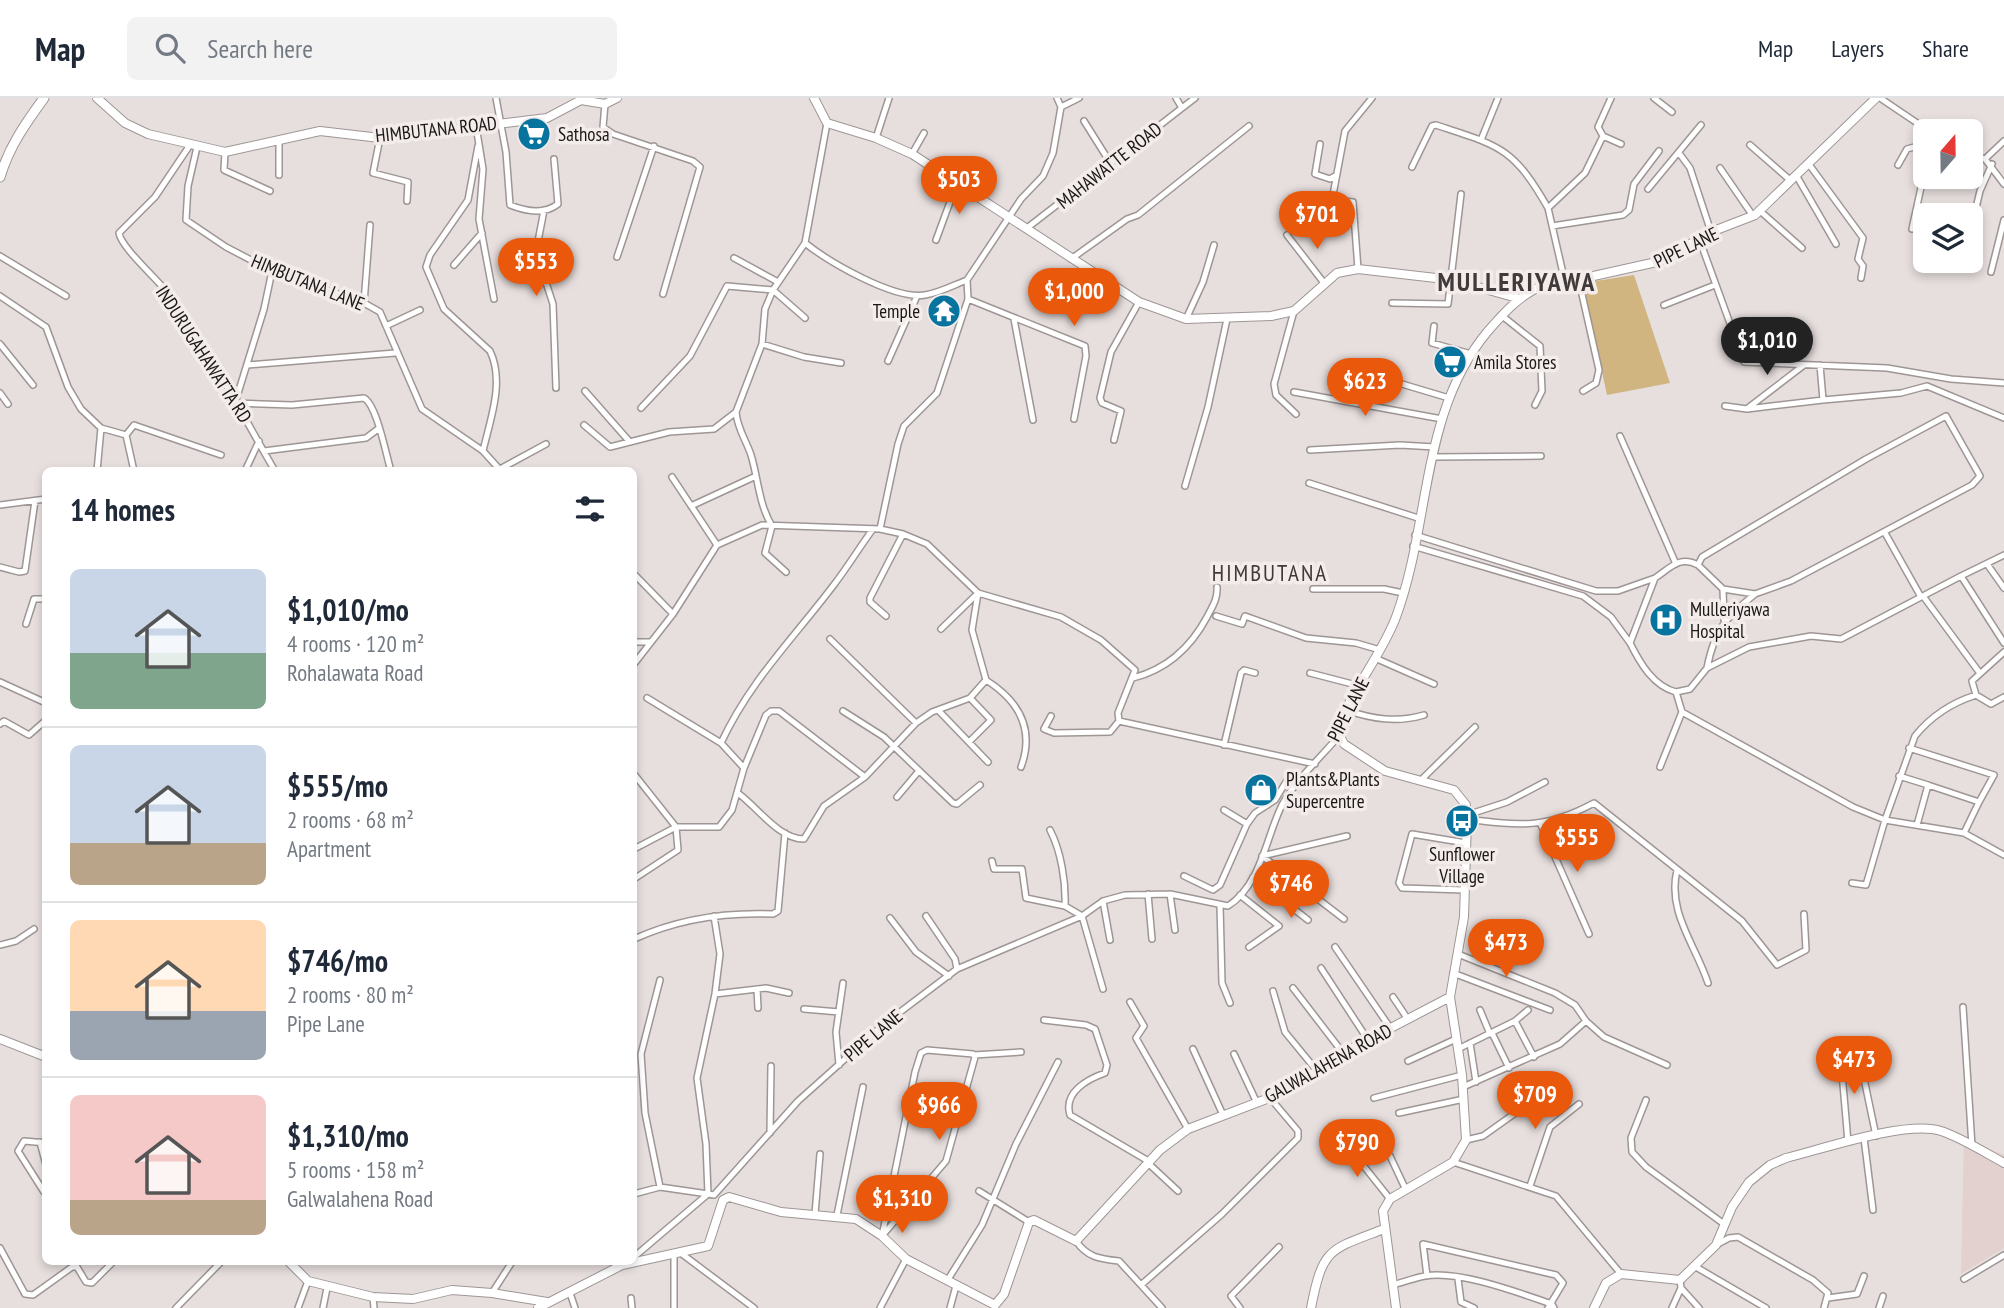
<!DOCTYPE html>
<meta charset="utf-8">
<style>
body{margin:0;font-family:"PT Sans Narrow",sans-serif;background:#f2f2f3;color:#1f2937;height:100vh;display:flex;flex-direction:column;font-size:26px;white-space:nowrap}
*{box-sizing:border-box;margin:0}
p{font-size:23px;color:#747a83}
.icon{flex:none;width:38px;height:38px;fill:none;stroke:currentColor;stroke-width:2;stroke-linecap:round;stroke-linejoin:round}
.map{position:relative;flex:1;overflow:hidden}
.drawer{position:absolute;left:42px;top:369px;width:595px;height:798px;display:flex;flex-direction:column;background:#fff;border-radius:10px;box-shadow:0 4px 10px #0003}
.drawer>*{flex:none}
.needle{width:46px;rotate:20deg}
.buttons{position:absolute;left:1913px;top:21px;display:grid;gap:14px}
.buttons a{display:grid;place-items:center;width:70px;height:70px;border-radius:10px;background:#fff;box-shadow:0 4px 10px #0003;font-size:35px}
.price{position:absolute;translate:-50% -60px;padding:0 16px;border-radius:24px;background:#ea580c;color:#fff;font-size:23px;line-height:46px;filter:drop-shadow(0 2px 4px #0008)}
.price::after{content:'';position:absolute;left:50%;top:42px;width:21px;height:16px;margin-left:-10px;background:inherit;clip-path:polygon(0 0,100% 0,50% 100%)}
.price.on{background:#222;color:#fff}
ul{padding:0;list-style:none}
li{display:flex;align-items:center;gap:21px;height:175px;padding:0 28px}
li+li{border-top:2px solid #e0e1e3}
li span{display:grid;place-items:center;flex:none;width:196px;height:140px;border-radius:10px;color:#555}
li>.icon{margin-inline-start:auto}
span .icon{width:84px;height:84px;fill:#fffc;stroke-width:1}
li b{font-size:30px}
h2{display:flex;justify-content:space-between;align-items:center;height:84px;padding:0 28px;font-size:30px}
header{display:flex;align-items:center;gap:42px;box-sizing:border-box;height:98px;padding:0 35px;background:#fff;border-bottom:2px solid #e0e1e3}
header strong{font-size:33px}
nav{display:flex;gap:38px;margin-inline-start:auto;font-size:24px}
.search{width:490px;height:63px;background:#f2f2f3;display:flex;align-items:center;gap:18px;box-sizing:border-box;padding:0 24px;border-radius:10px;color:#747a83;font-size:26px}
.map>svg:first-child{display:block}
.built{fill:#e2d1cf}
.green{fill:#d1b580}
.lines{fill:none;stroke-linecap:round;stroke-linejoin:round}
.street-casing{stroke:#9e9695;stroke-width:8}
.secondary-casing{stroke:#9e9695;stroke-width:10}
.primary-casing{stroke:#9e9695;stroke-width:11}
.street{stroke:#fff;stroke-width:5}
.secondary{stroke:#fff;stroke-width:8}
.primary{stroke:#fff;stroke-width:9}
.labels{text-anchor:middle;stroke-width:7;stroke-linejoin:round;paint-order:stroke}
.street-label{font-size:19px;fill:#1a1717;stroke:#f4eceb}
.poi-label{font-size:19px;fill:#1a1717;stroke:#f4eceb;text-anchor:start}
.quarter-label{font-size:23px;letter-spacing:2px;fill:#403a3a;stroke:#f4eceb}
.district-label{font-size:26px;font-weight:bold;letter-spacing:2px;fill:#403a3a;stroke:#f4eceb}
</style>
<header>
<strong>Map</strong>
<div class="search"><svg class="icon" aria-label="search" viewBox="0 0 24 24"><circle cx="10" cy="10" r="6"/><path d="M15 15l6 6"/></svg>Search here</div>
<nav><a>Map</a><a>Layers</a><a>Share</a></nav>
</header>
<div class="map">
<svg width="2004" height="1210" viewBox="0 0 2004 1210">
<rect width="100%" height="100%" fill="#e7dfde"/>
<!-- built -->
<path class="built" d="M1964,1040L2004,1057V1150L1961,1176Z"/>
<!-- green -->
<path class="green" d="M1634,177L1670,285L1607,297L1583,185Z"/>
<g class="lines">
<defs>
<path id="street" d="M496,0L506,54L510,107C525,113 544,117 558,106L554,61
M1611,0L1598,29L1603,38L1621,46
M1654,0L1672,14
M1880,0L1929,33
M605,6L603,29L613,36L693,63L700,69L663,196
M1061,9L1079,0
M1182,10L1195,0
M1084,23L1111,66
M476,28L483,71L479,121L494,201
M380,40L373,75L408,84L407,103
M876,40L889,0
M1481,42L1498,0
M1320,46L1315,76L1330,81L1335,78
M190,47L155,99L119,135C121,149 155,179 166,193C208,249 240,313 275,373
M1750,47L1790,82
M478,48L468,102L430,157L426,169L444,211L490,253C505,284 490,322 483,353
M197,49L188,88L186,122L226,149L272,173L364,205L380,214L422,311L483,353L501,373
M225,54L224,72L270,93
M1679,55L1690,70L1711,134
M912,56L924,35
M1970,57L1985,61
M1985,61L2004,86
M1985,61L2004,43
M1808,65L1863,140L1858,161L1863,168L1861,180
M1898,67L1907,51L1925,46
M1412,69L1432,28L1436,27C1500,48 1513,49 1548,110
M1720,70L1753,118
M279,77V42
M1796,77L1836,146
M1648,91L1701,27
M544,112L536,154L553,206L556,290
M1759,112L1802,150
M1552,128L1623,117L1629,112L1634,86L1659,53
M1027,130L1182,10L1176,0
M1912,131L1925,71
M1970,135L1980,93L1992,66
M1287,137L1324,185
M936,142L957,85
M1700,143L1744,264L1887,270L1951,281L2004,285
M805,145C829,164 894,202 925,197C939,195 954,187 967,182
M0,158L66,198
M617,159L654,48
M734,160L778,184
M1071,161L1127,121L1138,117L1249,28
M454,167L482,135
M1358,171L1353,104L1332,102L1345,33L1372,0
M272,173L264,211L235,305L292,307L364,300C377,307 386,357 391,373
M1991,174L2004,122
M1579,183L1599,272L1596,285L1583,293
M1565,184L1548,110L1585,75L1603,38
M0,198L46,229L68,289L81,311L101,330L126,337L134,373
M968,201L1085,248L1086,258L1074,321
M364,205L370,127
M1392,205L1448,206L1461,96
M1664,207L1715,187
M1294,213L1274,286L1276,297L1296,316
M1501,217L1540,248L1542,293L1535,307
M1014,221L1033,322
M1186,221L1203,184L1214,147
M386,228L420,212
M1434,228L1432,245L1471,256
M0,246L33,287
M762,246L804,259L841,265
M888,263L917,198
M248,267L395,255
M1820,267L1823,302L1901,295L1927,288L2004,320
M1365,275L1449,300
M585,293L629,343
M1294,294L1442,321
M0,295L8,306
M1725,308L1747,311L1823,302
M641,310L690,258L727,188L773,192L805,220
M1748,310L1804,267
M584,327L610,349L669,334L714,331L736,314
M126,337L134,327L221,357
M1620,338L1676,466
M1114,342L1121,313L1102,305L1100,300L1111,254L1139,204
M1310,352L1400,347L1435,349
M264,353L366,340L378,331
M1433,359L1541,358
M500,371L546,346
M97,373L101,330
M245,373L259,343
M672,379L717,447
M1309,385L1418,420
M1185,388L1208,309L1227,221
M0,407L46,401
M691,408L756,378
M772,428C759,407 758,380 751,357C746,342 737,330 736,314L762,246L765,211L773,192L805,145L827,25
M772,428L765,455L786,474
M880,431L898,346L904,328L937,295L968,201L967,182L1021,101L1043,78L1053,55L1061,9L1057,0
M1885,435L1921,499
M1413,448L1583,498L1611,519L1630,545L1655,480L1618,493H1596L1415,437
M1987,466L2004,490
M0,469L19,474L25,473L35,403
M634,476L673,516
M1961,478L2004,457
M1655,480C1670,470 1680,457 1698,467
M1313,491H1384L1403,495
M1723,491L1755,496L1791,483L1972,387L1980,378L1946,318L1866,361L1702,459L1698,467L1723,491L1724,522
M1923,498L1979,574
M886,518L870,504V500L903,436
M1216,518L1242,526L1245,518L1306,540L1356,545L1380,552
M26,526L34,501H46
M941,531L978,495
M830,541L916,625
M634,544H651
M1630,545C1640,565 1653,588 1676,594L1682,614L1660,669
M1375,560L1434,586
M634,566L673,516L717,447L762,427L880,431L903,436L927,446L978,495L1061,519L1101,542L1135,572L1118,615L1119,623L1315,666
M1707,570C1715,530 1725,521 1755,496
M1310,575L1360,588
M1133,580C1168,571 1191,549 1207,519C1212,509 1218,501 1217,489
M986,582C1019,603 1035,631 1021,669
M0,584L46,605
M1676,594L1690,591L1707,570L1749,549L1811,538L1841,541L1961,478L2004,545
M1976,597L1972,583L2004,554
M647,600L721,645
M938,612L988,664
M1346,612C1372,621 1397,625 1424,617
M843,613L884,639L953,705L957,706L980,687
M1682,614L1853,709L1885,722L1866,787L1852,785
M1051,618L1044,631L1054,635L1110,634L1119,623
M0,626L4,623L29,637L46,622
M969,644L991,622L970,600
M1224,647L1241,575L1244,572L1255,575
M1909,650L1994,677L1979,704
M744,670L766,617L771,613H779L865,679
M634,676L676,729L678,752L634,781
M1899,678L1928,687
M1420,683L1475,629
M739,696C758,710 779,741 804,741L824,708L865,679L916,625L932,614L970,600L986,582L972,532L978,495
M897,699L918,674
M1224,712L1247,726
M1467,717L1507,704L1545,684
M1467,721C1520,728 1546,731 1594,705L1742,823L1777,867L1806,852L1804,816
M1541,727L1589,836
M1917,727L1928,687L1979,704L1964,735L1885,722L1915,638C1932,617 1951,605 1976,597L1991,606L2004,599
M1964,735L2004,757
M634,751L676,729H719L732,712L744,670L721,645C750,583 792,542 833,488C847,470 859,450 873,431
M992,763L994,771H1022L1026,800L1065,808C1066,784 1061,753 1050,732
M1677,772C1667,814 1695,846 1708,885
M1184,778L1213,792L1220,787L1247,726L1255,715L1275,702L1289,679L1301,682
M1253,779L1308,822
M1464,792L1402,790L1399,785L1412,736L1466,745
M1148,796L1152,841
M1170,796L1175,832
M1240,797L1279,828L1249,849
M1103,803L1110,842
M1220,807L1222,885L1230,905
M1065,808L1082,818L1103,891
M926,818L955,861L957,871
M890,820L916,854L949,878
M1344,821L1262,758L1347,738
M634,841C678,821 725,814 773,816L778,813L785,735
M0,847L16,843L34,831
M1335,849L1391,931
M1458,856L1555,895L1575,907L1586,923L1604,939L1667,967
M1321,870L1368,942
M1453,875L1550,912
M1293,890L1343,955
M757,891L758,910
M1273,893L1285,934L1317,973
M715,896L766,890L789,895
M1393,899L1407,920
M1130,904L1144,928L1136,940L1188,1031
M1963,909L1972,1048
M804,911L839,914
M1480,912L1490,936
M1044,922L1086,927L1095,931L1107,967L1105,975C1088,981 1063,994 1070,1017L1150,1064
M1515,923L1528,912
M1492,935L1509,970
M1470,945L1476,984
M1193,951L1223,1017
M1458,951L1515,923L1534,959
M927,952L973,956L975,959L946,1063L882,1138L915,974L921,955Z
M1858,952L1876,1038
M1234,956L1257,1005
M974,957L1021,954
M1408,963L1456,941
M839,967L836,934L843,885
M1842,975L1848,1044
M1463,989L1560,946L1586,923
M1374,1000L1462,977
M1646,1002L1631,1040L1632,1054L1646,1069L1724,1126
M1399,1015L1464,1001
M770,1035L771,968
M1864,1040L1873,1112
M1466,1042L1483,1038L1535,1001
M40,1044L46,1067
M1347,1047L1390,1101
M1390,1058L1406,1092
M1453,1064L1556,1098L1621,1176
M1149,1066L1178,1093
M1530,1088L1550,1029L1579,1006
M660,1089L645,1015L641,956L660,882
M979,1093L1029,1124
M44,1094L18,1053L24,1043L46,1045
M634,1096L660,1089L708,1096L706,1046L697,980L715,896L720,856L714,818
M815,1116L820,1056
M837,1117L863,989
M1076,1143C1087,1159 1099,1161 1119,1163L1162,1210
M1716,1147L1729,1140L1738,1139L1813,1182L1828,1195L1824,1210
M0,1150L25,1196L33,1197L72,1169H77L86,1184L92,1185L113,1164
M682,1156L754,1210
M634,1159L708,1096L714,1097L798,1003L883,927L957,871L1082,818L1103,803L1125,797L1170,796L1228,808C1261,787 1266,739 1282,707C1295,683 1320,660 1338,639
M1696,1169L1766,1210
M1427,1178L1423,1146L1556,1177L1563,1185L1548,1210
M1458,1181L1461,1204L1474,1210
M1964,1181L2004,1157
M1680,1182L1681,1190L1699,1210
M947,1183L982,1127L1016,1046L1058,964
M1141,1187L1222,1116L1298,1040V1033L1271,1001
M1393,1187C1404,1184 1414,1180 1425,1178C1459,1172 1519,1195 1552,1206L1554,1210
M492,1195L512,1164
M570,1195L575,1210
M373,1199L374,1210
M631,1200L632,1210
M1828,1200L1857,1196L1864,1178
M176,1210L221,1164
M298,1210L308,1183
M323,1210L327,1190
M674,1210V1156
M880,1210L906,1161
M950,1210L956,1188
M1240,1210L1231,1198L1279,1149
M1672,1210L1681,1190
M1879,1210L1883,1198"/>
<path id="secondary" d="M97,0L125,25L148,36L225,54L320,33L380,40L547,20L581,2L605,6L617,0
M814,0L827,25L876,40L912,56L1139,204L1186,221L1271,218L1294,213L1337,175L1358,171L1453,182L1517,200
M0,941L46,959
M289,1164L308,1183L373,1199L413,1201L452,1192L492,1195L547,1204
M538,1210L622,1167L708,1148L723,1102L729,1099L781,1114L856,1121L882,1138L906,1161L995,1207L1004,1196L1029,1124L1034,1122L1076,1143L1160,1052L1188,1031L1290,992L1343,955L1450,899
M1311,1210C1323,1149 1329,1152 1384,1131
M1396,1210L1383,1113L1390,1101L1453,1064L1466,1042L1462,977L1450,899L1464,819L1467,721L1466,707L1454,692L1385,673L1344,646L1337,633C1350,593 1381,559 1396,519C1431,425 1420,314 1488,233C1503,216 1515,202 1535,191L1661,163L1711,134L1755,117L1876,0
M1594,1210L1606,1185L1621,1176L1680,1182L1716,1147L1732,1109L1749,1084L1770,1067L1786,1060C1823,1051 1906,1022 1941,1033C1962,1040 1984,1054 2004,1065"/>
<path id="primary" d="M0,79C9,49 25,26 44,0"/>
</defs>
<!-- street casing -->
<use href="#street" class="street-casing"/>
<!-- secondary casing -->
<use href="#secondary" class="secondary-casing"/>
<!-- primary casing -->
<use href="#primary" class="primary-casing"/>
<!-- street -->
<use href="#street" class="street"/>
<!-- secondary -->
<use href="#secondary" class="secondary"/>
<!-- primary -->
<use href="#primary" class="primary"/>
</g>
<!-- icons -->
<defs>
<symbol id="supermarket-disc" viewBox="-11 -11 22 22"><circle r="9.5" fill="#06749f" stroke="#f4eceb"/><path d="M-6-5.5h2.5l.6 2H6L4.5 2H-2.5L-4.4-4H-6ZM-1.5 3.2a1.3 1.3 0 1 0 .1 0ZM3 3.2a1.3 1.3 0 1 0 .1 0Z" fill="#fff"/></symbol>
<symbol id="temple-disc" viewBox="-11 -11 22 22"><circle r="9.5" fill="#06749f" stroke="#f4eceb"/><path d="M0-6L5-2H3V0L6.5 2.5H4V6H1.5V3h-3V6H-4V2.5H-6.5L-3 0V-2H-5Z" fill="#fff"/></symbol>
<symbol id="hospital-disc" viewBox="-11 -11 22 22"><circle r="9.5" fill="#06749f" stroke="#f4eceb"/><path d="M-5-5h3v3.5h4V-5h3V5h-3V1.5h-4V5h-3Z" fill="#fff"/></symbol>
<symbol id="shop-disc" viewBox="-11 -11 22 22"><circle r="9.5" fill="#06749f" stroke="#f4eceb"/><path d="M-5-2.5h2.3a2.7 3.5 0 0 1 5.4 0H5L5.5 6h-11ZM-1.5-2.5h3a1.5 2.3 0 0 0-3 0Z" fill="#fff"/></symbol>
<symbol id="bus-disc" viewBox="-11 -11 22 22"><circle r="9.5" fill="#06749f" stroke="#f4eceb"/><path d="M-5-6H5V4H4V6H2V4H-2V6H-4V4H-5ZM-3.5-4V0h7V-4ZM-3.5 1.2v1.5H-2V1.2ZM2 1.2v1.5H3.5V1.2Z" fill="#fff"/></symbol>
</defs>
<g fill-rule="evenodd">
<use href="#supermarket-disc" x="515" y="17" width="38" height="38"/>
<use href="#temple-disc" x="925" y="194" width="38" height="38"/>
<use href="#supermarket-disc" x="1431" y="245" width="38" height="38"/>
<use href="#hospital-disc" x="1647" y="503" width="38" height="38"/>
<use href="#shop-disc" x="1242" y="673" width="38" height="38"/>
<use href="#bus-disc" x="1443" y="704" width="38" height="38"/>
</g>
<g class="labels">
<!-- street labels -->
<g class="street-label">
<text transform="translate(436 31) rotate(-6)" y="7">HIMBUTANA ROAD</text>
<text transform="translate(1109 67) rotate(-38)" y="7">MAHAWATTE ROAD</text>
<text transform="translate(1686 149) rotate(-26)" y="7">PIPE LANE</text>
<text transform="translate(308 184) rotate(22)" y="7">HIMBUTANA LANE</text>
<text transform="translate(204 256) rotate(57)" y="7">INDURUGAHAWATTA RD</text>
<text transform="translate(1348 611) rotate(-63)" y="7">PIPE LANE</text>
<text transform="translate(873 937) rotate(-40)" y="7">PIPE LANE</text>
<text transform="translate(1328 965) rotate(-29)" y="7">GALWALAHENA ROAD</text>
</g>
<!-- poi labels -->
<g class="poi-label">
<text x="558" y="43">Sathosa</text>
<text x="920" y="220" text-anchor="end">Temple</text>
<text x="1474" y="271">Amila Stores</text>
<text x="1690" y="518">Mulleriyawa<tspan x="1690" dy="22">Hospital</tspan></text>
<text x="1286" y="688">Plants&amp;Plants<tspan x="1286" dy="22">Supercentre</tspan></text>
<text x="1462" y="763" text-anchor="middle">Sunflower<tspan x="1462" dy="22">Village</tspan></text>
</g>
<!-- quarter labels -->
<g class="quarter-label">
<text x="1270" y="483">HIMBUTANA</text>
</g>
<!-- district labels -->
<g class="district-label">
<text x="1517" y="193">MULLERIYAWA</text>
</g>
</g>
</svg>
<div class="buttons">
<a><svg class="needle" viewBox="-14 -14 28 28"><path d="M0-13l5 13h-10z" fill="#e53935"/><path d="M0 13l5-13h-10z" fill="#747a83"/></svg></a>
<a><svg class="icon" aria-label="layers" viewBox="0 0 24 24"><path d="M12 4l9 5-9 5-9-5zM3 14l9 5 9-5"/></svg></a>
</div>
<b class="price" style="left:959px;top:118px">$503</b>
<b class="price" style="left:1317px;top:153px">$701</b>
<b class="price" style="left:536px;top:200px">$553</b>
<b class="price" style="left:1074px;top:230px">$1,000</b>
<b class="price on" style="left:1767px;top:279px">$1,010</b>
<b class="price" style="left:1365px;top:320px">$623</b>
<b class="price" style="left:1577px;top:776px">$555</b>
<b class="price" style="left:1291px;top:822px">$746</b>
<b class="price" style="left:1506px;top:881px">$473</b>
<b class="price" style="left:1854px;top:998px">$473</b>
<b class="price" style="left:1535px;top:1033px">$709</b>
<b class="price" style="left:939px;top:1044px">$966</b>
<b class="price" style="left:1357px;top:1081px">$790</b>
<b class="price" style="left:902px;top:1137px">$1,310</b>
<section class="drawer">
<h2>14 homes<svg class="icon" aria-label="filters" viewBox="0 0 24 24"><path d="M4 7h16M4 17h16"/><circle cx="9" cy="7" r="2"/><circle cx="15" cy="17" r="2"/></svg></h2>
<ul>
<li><span style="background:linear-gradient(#c9d6e8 60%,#7fa58c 0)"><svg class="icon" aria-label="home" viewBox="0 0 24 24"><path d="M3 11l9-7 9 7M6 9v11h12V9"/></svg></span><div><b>$1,010/mo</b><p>4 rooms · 120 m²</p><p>Rohalawata Road</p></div></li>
<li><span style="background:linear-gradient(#c9d6e8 70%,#b9a48a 0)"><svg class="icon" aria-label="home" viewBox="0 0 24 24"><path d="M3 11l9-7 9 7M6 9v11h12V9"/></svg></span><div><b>$555/mo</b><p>2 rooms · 68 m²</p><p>Apartment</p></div></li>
<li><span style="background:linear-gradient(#ffd9b3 65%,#9aa5b1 0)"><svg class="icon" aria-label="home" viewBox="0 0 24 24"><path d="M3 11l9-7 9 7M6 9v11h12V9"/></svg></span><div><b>$746/mo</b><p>2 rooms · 80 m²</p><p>Pipe Lane</p></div></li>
<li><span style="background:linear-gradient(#f6c9c9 75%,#b9a48a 0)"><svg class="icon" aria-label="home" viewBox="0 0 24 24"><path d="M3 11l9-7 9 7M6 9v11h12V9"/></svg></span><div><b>$1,310/mo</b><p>5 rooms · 158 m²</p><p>Galwalahena Road</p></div></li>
</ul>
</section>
</div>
